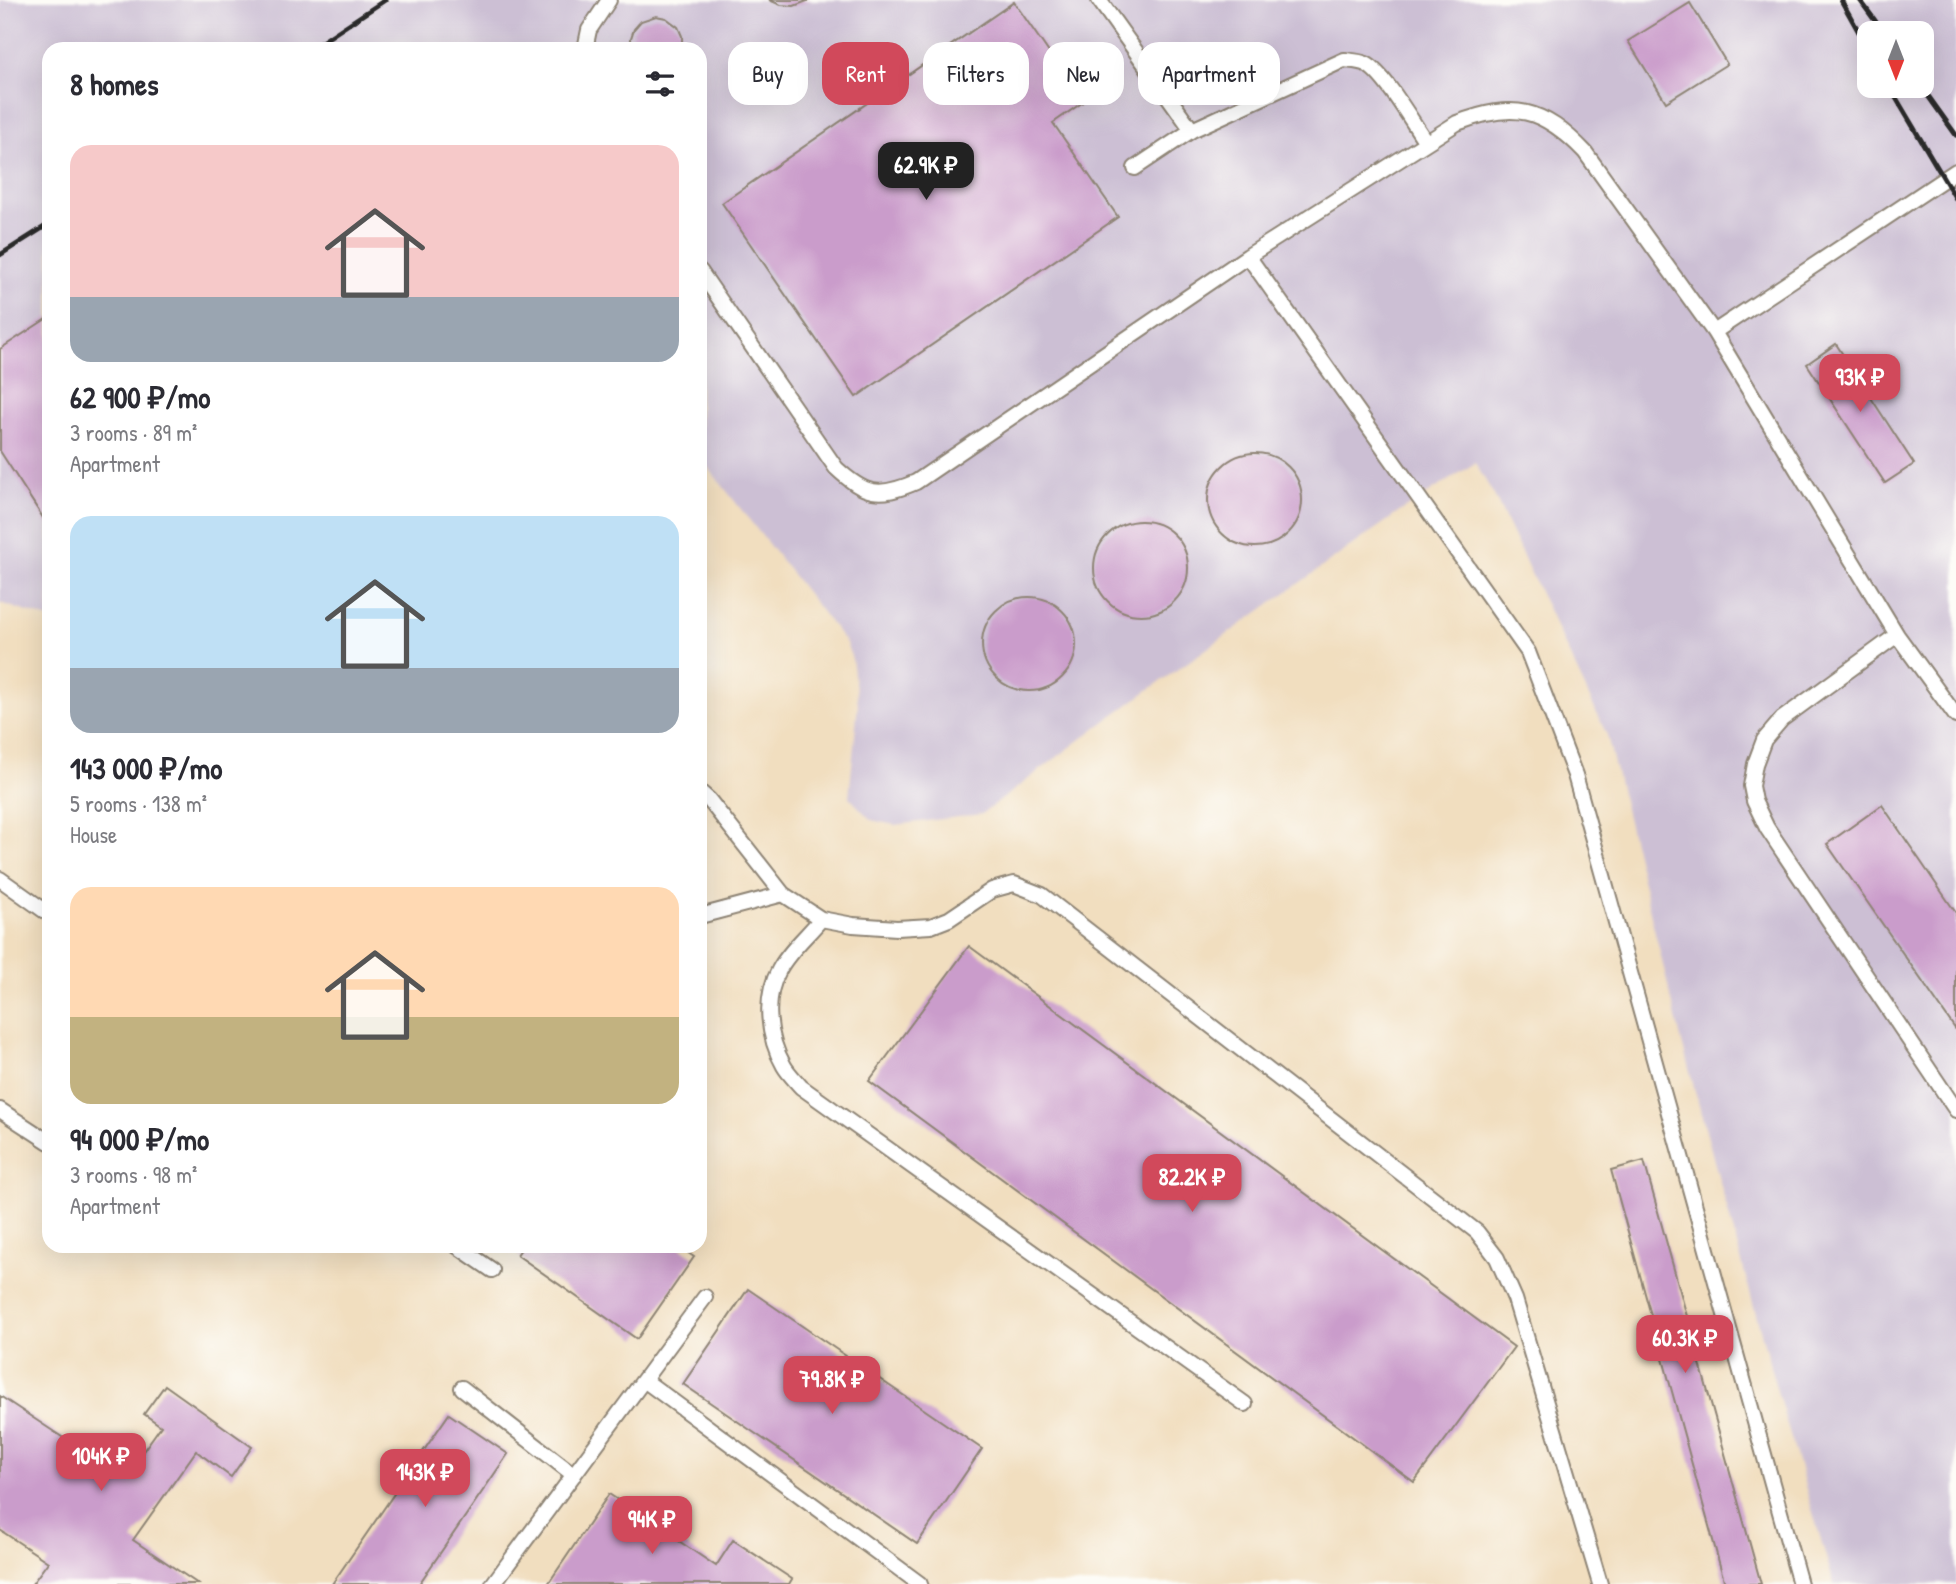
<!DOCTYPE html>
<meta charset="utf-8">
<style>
body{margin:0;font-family:"Patrick Hand",sans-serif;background:#f7f7f7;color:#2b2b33;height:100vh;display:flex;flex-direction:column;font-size:26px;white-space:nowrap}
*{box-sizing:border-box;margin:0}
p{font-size:23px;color:#7c7c81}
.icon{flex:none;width:38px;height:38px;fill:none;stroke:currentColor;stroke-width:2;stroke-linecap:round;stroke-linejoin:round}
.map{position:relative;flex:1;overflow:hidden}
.sheet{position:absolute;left:42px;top:42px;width:665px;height:1211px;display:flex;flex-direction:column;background:#fff;border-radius:21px;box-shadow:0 7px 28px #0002}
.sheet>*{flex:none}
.banner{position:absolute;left:728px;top:42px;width:665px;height:63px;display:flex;gap:14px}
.needle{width:46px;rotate:180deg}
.controls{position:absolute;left:1857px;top:21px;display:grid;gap:14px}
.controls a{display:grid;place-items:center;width:77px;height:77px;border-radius:14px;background:#fff;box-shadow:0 7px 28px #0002;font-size:35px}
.price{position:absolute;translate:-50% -60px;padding:0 16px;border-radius:14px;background:#d1495b;color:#fff;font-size:23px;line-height:46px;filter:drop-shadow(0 2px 4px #0008)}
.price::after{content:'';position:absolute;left:50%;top:42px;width:21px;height:16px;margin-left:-10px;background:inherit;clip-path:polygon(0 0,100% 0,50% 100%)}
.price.active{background:#222;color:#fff}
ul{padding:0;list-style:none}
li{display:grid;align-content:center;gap:14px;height:371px;padding:0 28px}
li span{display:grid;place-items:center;height:217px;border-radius:21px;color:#555}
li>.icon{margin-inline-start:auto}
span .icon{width:126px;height:126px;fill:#fffc;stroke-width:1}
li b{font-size:30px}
h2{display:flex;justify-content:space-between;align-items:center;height:84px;padding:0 28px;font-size:30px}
.chip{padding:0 24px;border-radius:21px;background:#fff;box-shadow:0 7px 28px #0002;font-size:24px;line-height:63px}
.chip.active{background:#d1495b;color:#fff}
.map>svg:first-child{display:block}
.industrial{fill:#ccbfd4;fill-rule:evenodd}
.building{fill:#ca9ccb}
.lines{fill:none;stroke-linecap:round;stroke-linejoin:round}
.lane-casing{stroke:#8e8475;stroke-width:18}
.lane{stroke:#fff;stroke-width:14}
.rail{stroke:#2b2b2b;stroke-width:5}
</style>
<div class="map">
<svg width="1956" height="1584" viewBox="0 0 1956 1584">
<rect width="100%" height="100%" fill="#fdfcf7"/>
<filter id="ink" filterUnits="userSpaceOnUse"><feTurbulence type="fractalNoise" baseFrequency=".0143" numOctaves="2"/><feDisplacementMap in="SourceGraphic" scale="14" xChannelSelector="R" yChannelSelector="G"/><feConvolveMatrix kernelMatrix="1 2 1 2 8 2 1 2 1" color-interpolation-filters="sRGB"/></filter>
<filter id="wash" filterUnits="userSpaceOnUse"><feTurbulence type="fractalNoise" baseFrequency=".00686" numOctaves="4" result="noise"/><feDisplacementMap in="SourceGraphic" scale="28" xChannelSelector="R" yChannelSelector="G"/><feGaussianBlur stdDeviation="1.57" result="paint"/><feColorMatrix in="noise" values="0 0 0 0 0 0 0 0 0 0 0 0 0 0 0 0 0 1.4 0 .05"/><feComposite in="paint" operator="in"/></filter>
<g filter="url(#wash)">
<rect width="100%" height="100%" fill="#f1debf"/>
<!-- industrial -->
<path class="industrial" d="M0,0H1956V1584H1834L1777,1391L1683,1047L1607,735L1494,495L1475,463L1401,511L1109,718L982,814L895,825L871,820L849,797L858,704L852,659L846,643L700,457V49H49V619L0,603ZM1869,33H1922V86H1869Z"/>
<g id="blocks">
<!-- building -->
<path class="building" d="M769,0H810L794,6L781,5Z
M1014,2L1083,102L1053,123L1118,217L856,397L722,203Z
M1690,3L1727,64L1666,102L1628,41Z
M656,16L666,18L678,27L682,36V49H631V38L634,29L641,21Z
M49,317V527L0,451V349Z
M1836,344L1914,464L1885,483L1807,364Z
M1208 500a47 47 0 1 1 94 0a47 47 0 1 1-94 0Z
M1094 568a47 47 0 1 1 94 0a47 47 0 1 1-94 0Z
M982 644a47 47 0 1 1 94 0a47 47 0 1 1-94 0Z
M1882,805L1956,913V1030L1827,844Z
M969,946L1514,1347L1414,1482L869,1081Z
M1644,1161L1761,1584H1725L1611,1170Z
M523,1246H678L694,1257L637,1339L517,1255Z
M748,1289L982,1449L917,1544L683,1384Z
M165,1385L252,1447L231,1477L196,1451L133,1540L198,1584H32L48,1562L0,1530V1396L124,1478L161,1426L144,1414Z
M449,1414L508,1454L419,1584H332Z
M609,1494L716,1566L733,1540L792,1579L789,1584H548Z"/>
</g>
</g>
<g filter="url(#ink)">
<use href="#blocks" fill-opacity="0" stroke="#8e8475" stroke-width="2"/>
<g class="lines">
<defs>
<path id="lane" d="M1099,0L1192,130
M585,49L589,30L609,0
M1135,168L1192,130L1344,60C1352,61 1359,61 1366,64C1385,74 1412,122 1426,142
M1248,256L1528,652L1575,775L1800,1584
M700,271L836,468C865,495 879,498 916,482L1248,256L1457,123C1514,101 1543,108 1585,152L1714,332L1897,635L1956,716
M1714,332L1956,171
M1897,635L1782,719L1764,740L1755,764L1751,786L1754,801L1767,828L1956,1110
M700,792L709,800L783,894L821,919L853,925L897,928L931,926L949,919L992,890L1014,884L1042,895L1477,1232L1497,1258L1515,1299L1600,1584
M0,879L49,914
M700,916L783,894
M821,919C808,935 788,952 779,970C763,999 768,1038 784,1066C788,1073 795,1080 801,1087L1245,1404
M0,1110L49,1142
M457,1246L492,1270
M644,1380L920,1584
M462,1388L574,1475
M493,1584L705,1297"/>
</defs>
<!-- lane casing -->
<use href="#lane" class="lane-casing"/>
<!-- lane -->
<use href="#lane" class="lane"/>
<!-- rail -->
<path class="rail" d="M1841,0L1869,50
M1860,0L1884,33
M311,49L385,0
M1889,86L1956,199
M1921,86L1956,135
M0,255L49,224"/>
</g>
</g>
</svg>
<div class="controls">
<a><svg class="needle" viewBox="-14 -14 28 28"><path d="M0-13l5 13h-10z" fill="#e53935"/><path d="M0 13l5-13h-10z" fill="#7c7c81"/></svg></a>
</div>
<b class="price active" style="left:926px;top:202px">62.9K ₽</b>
<b class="price" style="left:1860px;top:414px">93K ₽</b>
<b class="price" style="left:1192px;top:1214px">82.2K ₽</b>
<b class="price" style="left:1685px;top:1375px">60.3K ₽</b>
<b class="price" style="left:832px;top:1416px">79.8K ₽</b>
<b class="price" style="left:101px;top:1493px">104K ₽</b>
<b class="price" style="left:425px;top:1509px">143K ₽</b>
<b class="price" style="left:652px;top:1556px">94K ₽</b>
<div class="banner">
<a class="chip">Buy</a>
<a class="chip active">Rent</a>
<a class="chip">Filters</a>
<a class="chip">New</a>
<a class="chip">Apartment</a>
</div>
<section class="sheet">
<h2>8 homes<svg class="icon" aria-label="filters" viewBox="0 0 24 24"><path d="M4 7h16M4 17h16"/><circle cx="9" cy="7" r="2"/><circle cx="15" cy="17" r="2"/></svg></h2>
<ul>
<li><span style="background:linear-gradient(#f6c9c9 70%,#9aa5b1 0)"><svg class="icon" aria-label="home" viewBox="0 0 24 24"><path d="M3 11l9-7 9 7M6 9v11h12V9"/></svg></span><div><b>62 900 ₽/mo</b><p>3 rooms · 89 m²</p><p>Apartment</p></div></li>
<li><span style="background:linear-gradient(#bfe0f5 70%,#9aa5b1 0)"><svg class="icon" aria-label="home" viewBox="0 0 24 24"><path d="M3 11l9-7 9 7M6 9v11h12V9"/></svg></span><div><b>143 000 ₽/mo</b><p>5 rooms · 138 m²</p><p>House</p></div></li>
<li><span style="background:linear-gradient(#ffd9b3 60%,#c2b280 0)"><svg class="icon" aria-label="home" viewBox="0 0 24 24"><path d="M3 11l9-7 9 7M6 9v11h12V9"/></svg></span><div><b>94 000 ₽/mo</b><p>3 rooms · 98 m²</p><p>Apartment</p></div></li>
</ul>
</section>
</div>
